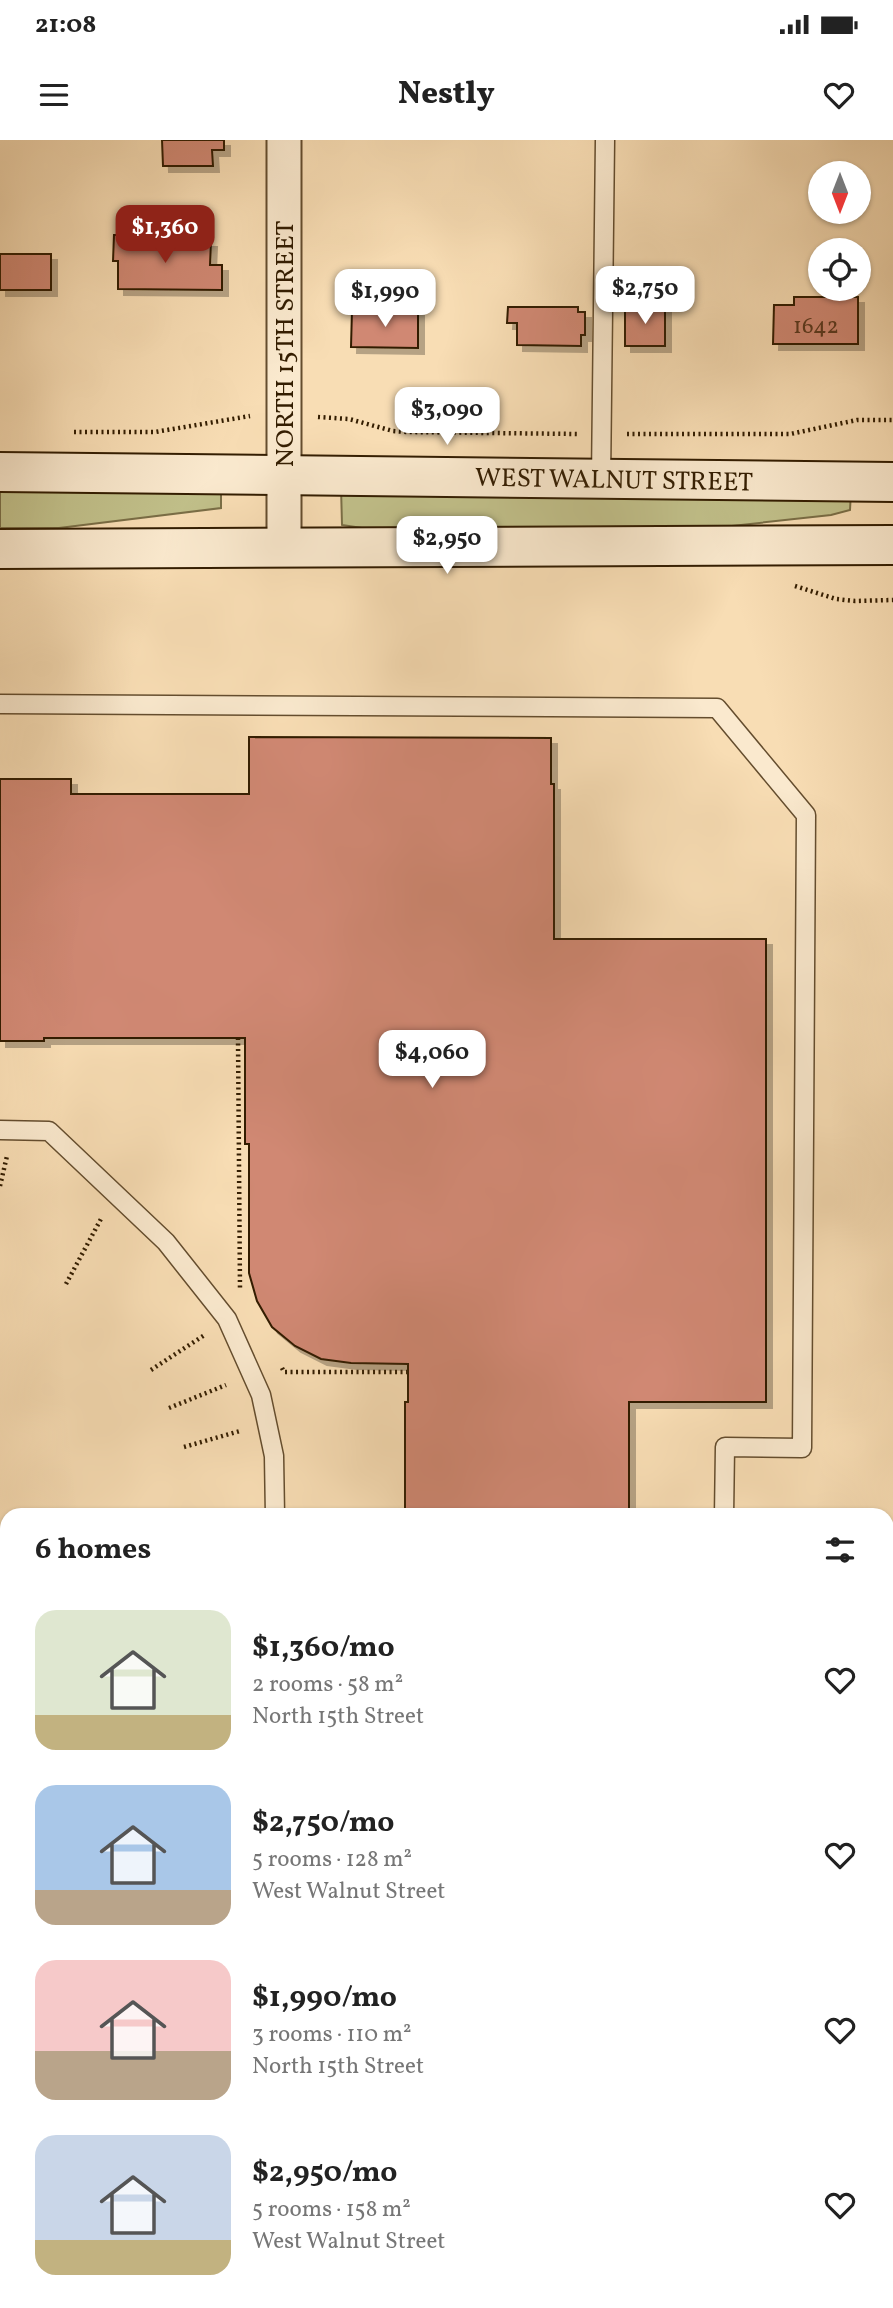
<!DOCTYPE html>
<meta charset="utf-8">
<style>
body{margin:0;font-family:Vollkorn,serif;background:#f2f2f2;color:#222;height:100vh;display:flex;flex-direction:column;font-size:26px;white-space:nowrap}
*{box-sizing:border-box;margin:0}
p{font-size:23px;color:#767676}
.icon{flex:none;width:38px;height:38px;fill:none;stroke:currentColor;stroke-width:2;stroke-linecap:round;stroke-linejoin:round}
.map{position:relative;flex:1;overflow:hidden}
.sheet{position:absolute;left:0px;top:1368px;width:894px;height:800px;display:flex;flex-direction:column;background:#fff;border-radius:21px 21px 0 0;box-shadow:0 2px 5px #0004}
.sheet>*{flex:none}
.needle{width:46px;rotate:180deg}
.fabs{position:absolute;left:808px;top:21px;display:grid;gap:14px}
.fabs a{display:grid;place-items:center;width:63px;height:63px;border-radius:50%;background:#fff;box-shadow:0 2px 5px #0004;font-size:35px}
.price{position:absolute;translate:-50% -60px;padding:0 16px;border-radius:14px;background:#fff;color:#222;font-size:23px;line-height:46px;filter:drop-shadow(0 2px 4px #0008)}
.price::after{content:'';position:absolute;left:50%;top:42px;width:21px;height:16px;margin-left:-10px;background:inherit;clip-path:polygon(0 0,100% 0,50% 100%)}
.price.on{background:#8f2418;color:#fff}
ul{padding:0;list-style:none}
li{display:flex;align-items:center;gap:21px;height:175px;padding:0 35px}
li span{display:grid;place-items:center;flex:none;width:196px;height:140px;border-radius:21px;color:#555}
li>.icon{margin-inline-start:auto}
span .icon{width:84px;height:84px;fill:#fffc;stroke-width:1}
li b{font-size:30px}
h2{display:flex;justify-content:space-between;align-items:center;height:84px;padding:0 35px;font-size:30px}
.status{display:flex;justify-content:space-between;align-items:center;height:49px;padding:0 35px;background:#fff;direction:ltr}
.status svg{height:19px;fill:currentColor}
header{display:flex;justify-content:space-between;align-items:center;height:91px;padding:0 35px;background:#fff;font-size:32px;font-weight:800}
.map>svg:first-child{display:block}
.grass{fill:#c1c08a;stroke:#7a6e46;stroke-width:2}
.building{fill:#d08873;stroke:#331d01;stroke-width:2;filter:url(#shadow)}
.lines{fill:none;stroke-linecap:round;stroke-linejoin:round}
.service-casing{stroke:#644d2e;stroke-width:21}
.minor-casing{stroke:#644d2e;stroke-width:37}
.secondary-casing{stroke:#331d01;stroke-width:42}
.primary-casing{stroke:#331d01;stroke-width:42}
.path{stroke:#331d01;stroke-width:4.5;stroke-dasharray:2 3.5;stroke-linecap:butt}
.service{stroke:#fae9ce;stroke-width:18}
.minor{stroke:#fae9ce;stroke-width:33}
.secondary{stroke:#fae9ce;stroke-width:38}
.primary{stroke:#ecbe7a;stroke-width:38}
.labels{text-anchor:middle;stroke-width:5;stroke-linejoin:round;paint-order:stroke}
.number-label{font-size:23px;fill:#5a381e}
.street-label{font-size:26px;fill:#331d01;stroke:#fae9ce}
</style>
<div class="status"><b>21:08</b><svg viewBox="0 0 49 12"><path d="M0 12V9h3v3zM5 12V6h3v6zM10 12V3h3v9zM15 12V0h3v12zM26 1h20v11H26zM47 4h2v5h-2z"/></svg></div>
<header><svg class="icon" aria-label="menu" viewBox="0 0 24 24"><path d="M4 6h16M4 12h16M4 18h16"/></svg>Nestly<svg class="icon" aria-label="heart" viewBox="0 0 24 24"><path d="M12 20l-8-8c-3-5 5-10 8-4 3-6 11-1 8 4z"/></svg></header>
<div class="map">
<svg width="893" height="2168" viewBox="0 0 893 2168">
<defs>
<filter id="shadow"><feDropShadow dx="6" dy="6" stdDeviation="0" flood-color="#0004"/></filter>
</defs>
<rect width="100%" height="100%" fill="#f8ddb4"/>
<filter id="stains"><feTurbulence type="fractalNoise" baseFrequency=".00286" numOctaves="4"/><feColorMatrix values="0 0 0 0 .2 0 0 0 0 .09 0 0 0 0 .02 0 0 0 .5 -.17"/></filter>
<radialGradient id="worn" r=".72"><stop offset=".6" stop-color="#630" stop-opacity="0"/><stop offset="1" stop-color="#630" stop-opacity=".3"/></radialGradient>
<!-- grass -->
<path class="grass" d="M0,346L221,347V368L59,388H0Z
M341,347L851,351L850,370L831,375L695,390L369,389L342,385Z"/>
<!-- building -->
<path class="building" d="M162,0H224V10H212L213,26H163Z
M114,95H142V100L211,101L210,125H222V150L118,149V121H113Z
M0,114H51V150H0Z
M794,157H858V204H773L774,165H794Z
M508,167H578V172H585V195H581V206L517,205V183H507Z
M625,167H665V206H625Z
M352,170H418V208L351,207Z
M249,597L551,598V644H554V799H766V1262H629V1376H405V1262H408V1224L351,1223L321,1219L295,1206L272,1187L257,1161L249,1133V1004H245V898H44V901H0V639H71V654H249Z
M0,1785L7,1791V1825L0,1833Z
M887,1847L893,1848V1997L887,1995Z
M7,1977V2028L0,2035V1985Z"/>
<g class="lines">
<defs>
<path id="service" d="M601,339L605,0
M0,564L717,568L806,675L802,1308L725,1307L724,1376
M0,990L49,991L166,1102L227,1179L261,1255L274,1316L275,1376
M887,2080L893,2084
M0,2155L5,2160L7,2168
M813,2161L822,2168"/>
<path id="minor" d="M284,408V0
M887,1708L893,1707
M333,2168V2161"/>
<path id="secondary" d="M0,332L893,342
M0,409L893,405"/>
<path id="primary" d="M0,1581L7,1588
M0,1715L7,1722
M469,2161L476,2168
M593,2161L600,2168"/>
</defs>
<!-- service casing -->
<use href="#service" class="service-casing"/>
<!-- minor casing -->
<use href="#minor" class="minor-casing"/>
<!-- secondary casing -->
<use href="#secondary" class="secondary-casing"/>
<!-- primary casing -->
<use href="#primary" class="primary-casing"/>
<!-- path -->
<path class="path" d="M318,277L349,279L393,291L406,292L577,294
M74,292H155L250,276
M627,294H790L857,280H893
M795,446L836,459L855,461L893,460
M238,898L240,1150
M0,1046L7,1016
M66,1144L102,1077
M282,1228L284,1232H408
M151,1230L206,1194
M169,1268L226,1245
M184,1307L240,1291
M190,1372L249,1373
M887,1832L893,1834
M887,2009L893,2012"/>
<!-- service -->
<use href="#service" class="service"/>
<!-- minor -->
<use href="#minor" class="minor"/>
<!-- secondary -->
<use href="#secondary" class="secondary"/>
<!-- primary -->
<use href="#primary" class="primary"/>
</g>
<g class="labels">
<!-- number labels -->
<g class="number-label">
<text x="816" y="193">1642</text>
</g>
<!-- street labels -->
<g class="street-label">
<text transform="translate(284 204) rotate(-90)" y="9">NORTH 15TH STREET</text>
<text transform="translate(614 339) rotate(1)" y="9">WEST WALNUT STREET</text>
</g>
</g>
<rect width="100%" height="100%" filter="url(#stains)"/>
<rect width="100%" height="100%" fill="url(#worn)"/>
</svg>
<div class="fabs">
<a><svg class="needle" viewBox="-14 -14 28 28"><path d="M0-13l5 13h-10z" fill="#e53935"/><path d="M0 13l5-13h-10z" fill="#767676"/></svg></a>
<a><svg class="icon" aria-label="locate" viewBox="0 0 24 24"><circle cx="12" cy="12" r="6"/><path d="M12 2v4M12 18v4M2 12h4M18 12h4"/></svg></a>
</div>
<b class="price on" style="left:165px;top:125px">$1,360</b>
<b class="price" style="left:645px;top:186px">$2,750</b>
<b class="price" style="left:385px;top:189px">$1,990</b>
<b class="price" style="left:447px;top:307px">$3,090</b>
<b class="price" style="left:447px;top:436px">$2,950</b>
<b class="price" style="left:432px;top:950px">$4,060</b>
<section class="sheet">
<h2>6 homes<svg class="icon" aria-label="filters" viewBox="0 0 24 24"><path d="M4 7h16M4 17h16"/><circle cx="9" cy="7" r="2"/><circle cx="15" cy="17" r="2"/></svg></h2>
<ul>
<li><span style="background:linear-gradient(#dfe7d0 75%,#c2b280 0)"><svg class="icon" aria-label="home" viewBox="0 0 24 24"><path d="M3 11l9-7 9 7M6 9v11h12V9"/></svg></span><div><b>$1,360/mo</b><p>2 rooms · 58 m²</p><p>North 15th Street</p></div><svg class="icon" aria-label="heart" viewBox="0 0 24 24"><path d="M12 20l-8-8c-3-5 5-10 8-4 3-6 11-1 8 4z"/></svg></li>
<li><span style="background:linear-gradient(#a9c7e8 75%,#b9a48a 0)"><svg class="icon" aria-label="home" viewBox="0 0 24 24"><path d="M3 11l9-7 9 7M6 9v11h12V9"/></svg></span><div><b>$2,750/mo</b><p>5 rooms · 128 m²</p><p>West Walnut Street</p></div><svg class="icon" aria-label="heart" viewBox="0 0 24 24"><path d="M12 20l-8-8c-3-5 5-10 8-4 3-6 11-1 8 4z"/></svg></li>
<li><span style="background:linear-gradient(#f6c9c9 65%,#b9a48a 0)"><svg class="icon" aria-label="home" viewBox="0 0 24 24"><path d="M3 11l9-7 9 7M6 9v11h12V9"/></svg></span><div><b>$1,990/mo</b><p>3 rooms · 110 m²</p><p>North 15th Street</p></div><svg class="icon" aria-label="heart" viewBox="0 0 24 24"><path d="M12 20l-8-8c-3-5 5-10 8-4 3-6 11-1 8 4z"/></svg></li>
<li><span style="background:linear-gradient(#c9d6e8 75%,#c2b280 0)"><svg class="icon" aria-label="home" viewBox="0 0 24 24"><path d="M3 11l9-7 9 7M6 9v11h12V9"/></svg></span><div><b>$2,950/mo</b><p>5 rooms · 158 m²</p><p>West Walnut Street</p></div><svg class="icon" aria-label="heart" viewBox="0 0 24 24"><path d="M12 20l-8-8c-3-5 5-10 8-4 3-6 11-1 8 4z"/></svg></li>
</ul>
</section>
</div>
